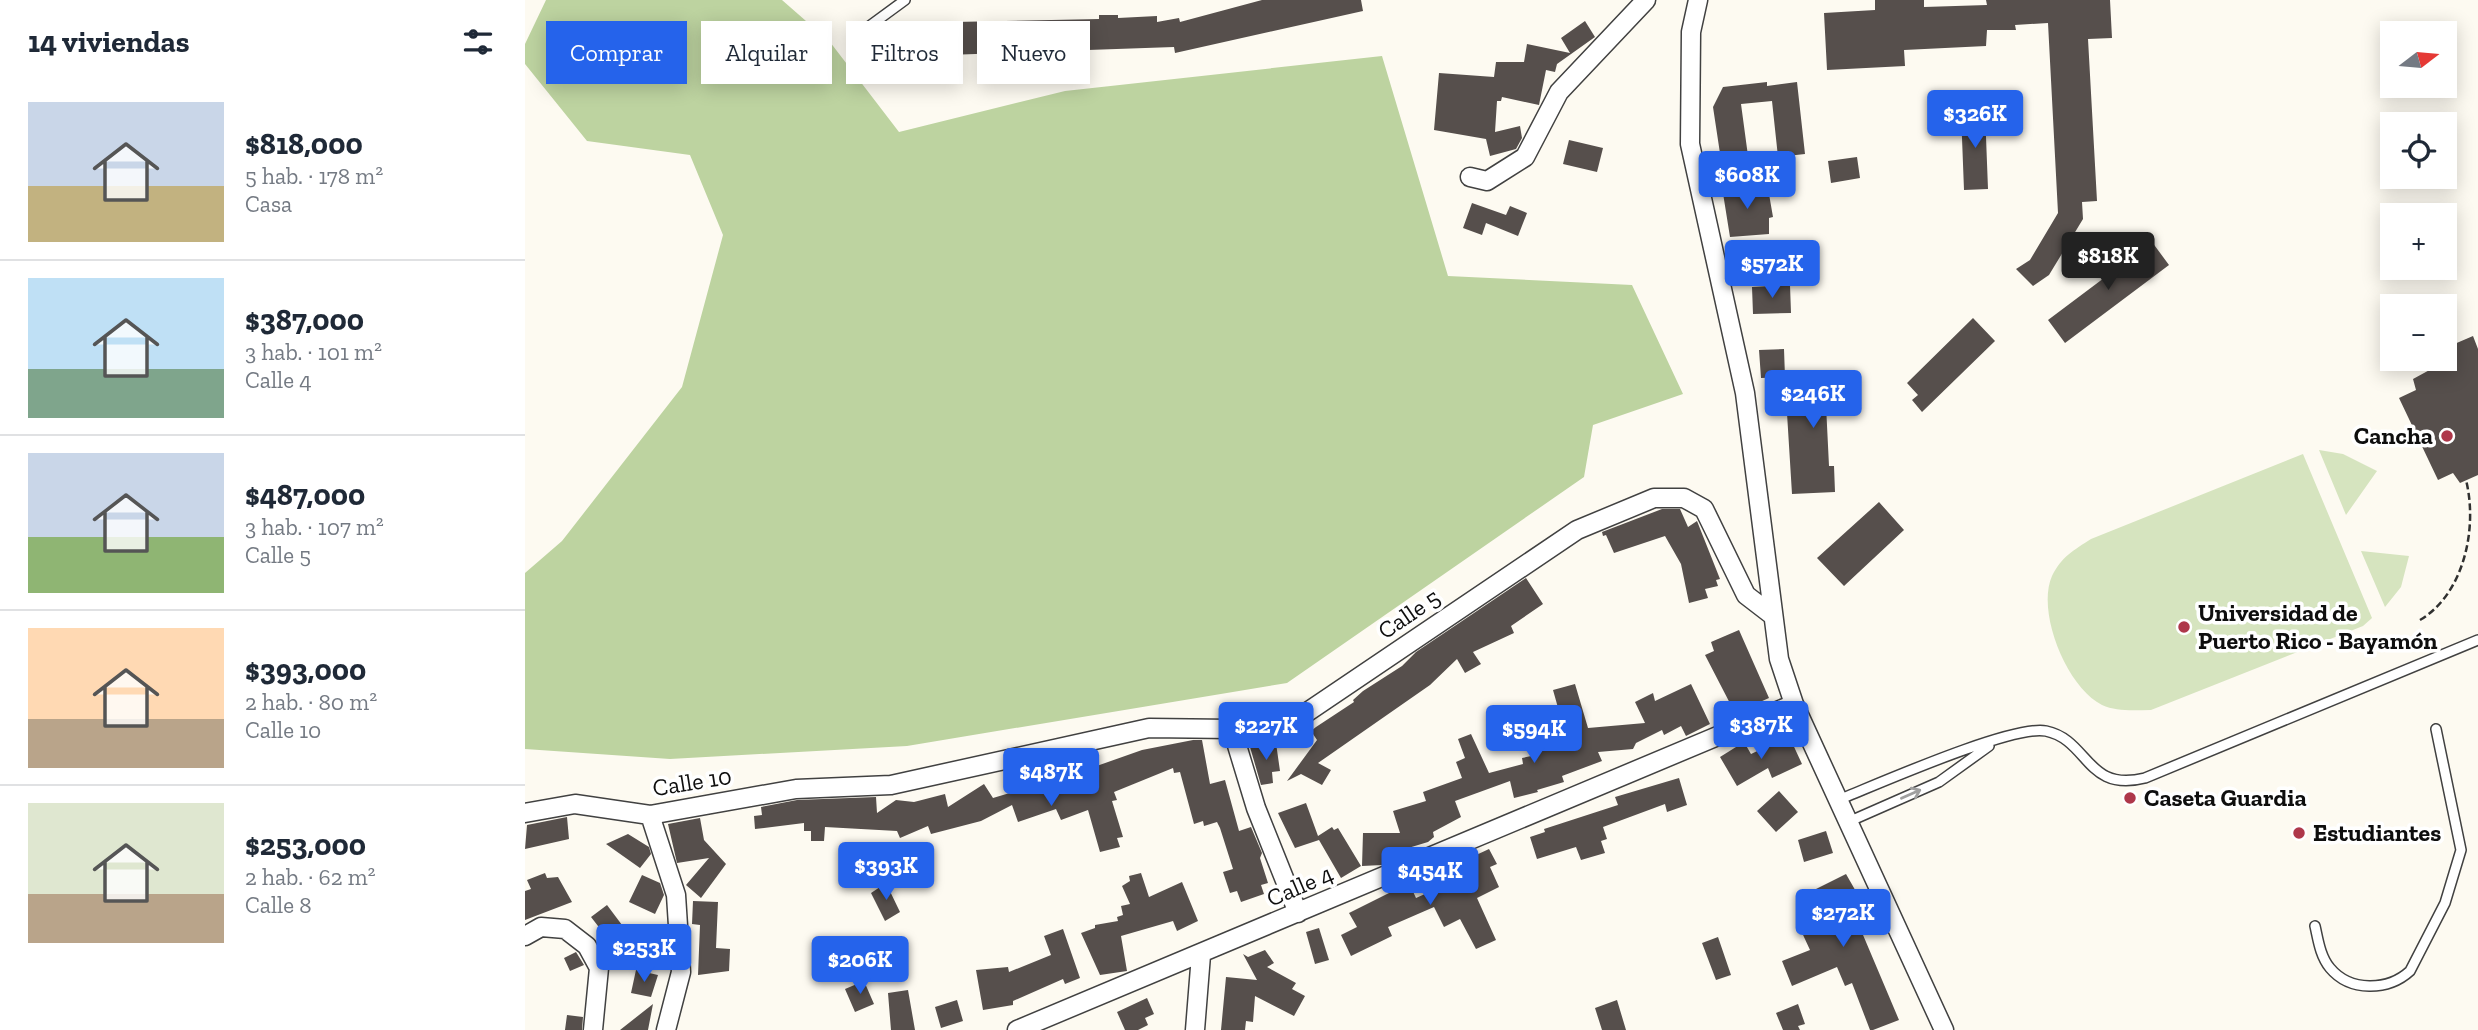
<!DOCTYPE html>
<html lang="es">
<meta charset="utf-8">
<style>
body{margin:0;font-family:"Zilla Slab",serif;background:#f6f6f7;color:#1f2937;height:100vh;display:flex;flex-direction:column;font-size:26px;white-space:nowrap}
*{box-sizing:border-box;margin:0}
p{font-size:23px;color:#747a83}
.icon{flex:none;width:38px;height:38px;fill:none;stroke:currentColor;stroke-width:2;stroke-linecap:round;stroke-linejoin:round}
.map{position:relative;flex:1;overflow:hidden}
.sheet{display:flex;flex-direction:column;background:#fff;width:525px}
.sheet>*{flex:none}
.top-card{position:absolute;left:21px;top:21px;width:665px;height:63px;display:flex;gap:14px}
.needle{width:46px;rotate:74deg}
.fabs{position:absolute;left:1855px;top:21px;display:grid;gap:14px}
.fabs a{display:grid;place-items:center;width:77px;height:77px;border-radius:0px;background:#fff;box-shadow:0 4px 18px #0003;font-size:35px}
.price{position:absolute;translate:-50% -60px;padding:0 16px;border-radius:7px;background:#2563eb;color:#fff;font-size:23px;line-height:46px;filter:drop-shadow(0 2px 4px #0008)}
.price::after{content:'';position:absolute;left:50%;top:42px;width:21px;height:16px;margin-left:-10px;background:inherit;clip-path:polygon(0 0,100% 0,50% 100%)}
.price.active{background:#222;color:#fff}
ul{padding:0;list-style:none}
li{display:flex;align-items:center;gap:21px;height:175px;padding:0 28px}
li+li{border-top:2px solid #e0e1e3}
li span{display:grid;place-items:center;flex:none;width:196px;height:140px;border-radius:0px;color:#555}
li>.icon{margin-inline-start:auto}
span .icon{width:84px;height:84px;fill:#fffc;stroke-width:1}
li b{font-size:30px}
h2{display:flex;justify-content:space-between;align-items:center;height:84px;padding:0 28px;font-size:30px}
.tag{padding:0 24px;border-radius:0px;background:#fff;box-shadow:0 4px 18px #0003;font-size:24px;line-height:63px}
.tag.active{background:#2563eb;color:#fff}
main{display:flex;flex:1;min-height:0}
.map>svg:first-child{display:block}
.green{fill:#d6e4bf}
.forest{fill:#bdd3a0}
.building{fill:#564f4c}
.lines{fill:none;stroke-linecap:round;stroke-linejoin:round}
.service-casing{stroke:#414141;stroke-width:12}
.minor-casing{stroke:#414141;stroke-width:21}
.path{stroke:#303030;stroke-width:2.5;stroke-dasharray:7 3.5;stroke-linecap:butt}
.service{stroke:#fff;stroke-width:9}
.minor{stroke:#fff;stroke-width:18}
.oneway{stroke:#9f9f9f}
.poi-dot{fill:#ae374a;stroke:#fff;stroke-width:2.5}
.labels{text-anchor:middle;stroke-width:7;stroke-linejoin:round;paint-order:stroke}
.poi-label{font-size:24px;font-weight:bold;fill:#0e0e0e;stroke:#fff;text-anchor:start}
.street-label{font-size:24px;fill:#0e0e0e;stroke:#fff}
</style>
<main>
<section class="sheet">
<h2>14 viviendas<svg class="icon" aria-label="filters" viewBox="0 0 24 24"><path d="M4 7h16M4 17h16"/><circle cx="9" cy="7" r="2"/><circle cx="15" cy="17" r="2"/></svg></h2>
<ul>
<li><span style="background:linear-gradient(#c9d6e8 60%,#c2b280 0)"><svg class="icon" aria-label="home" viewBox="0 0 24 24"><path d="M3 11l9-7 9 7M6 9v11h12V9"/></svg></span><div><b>$818,000</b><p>5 hab. · 178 m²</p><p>Casa</p></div></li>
<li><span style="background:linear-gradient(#bfe0f5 65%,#7fa58c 0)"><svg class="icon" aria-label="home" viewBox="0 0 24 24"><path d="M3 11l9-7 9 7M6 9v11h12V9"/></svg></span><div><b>$387,000</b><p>3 hab. · 101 m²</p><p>Calle 4</p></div></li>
<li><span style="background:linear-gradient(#c9d6e8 60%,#8fb573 0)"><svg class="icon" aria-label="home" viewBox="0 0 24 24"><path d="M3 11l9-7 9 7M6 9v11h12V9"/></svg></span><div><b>$487,000</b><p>3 hab. · 107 m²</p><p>Calle 5</p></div></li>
<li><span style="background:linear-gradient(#ffd9b3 65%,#b9a48a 0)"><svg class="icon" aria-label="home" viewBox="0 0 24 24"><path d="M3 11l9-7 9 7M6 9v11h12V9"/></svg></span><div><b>$393,000</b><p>2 hab. · 80 m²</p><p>Calle 10</p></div></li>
<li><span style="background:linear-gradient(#dfe7d0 65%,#b9a48a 0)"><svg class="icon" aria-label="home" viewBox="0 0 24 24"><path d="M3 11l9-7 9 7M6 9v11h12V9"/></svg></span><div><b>$253,000</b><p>2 hab. · 62 m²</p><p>Calle 8</p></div></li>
</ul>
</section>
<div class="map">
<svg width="1953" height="1030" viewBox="0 0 1953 1030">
<rect width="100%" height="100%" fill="#fdfaf1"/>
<!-- green -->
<path class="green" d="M1794,450L1818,454L1852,471L1821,515Z
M1778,454L1847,618L1838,626L1626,710C1610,710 1592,712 1577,705C1542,688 1511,612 1527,576C1536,557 1549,550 1566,539Z
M1836,551L1884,556L1876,587L1860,607Z"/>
<!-- forest -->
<path class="forest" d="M21,0H257L305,42L374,132L540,91L857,56L923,276L1107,285L1158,394L1068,425L1059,477L762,683L382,746L145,759L0,749V573L37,541L157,387L198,235L165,155L62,141L0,64V44Z"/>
<!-- building -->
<path class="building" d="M737,0H836L838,11L650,53L649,47L394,56L393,26L430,25L429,22L574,19V15H593V18L632,16V22L654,18L655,22Z
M1350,0H1399V7L1462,5L1461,0H1585L1587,38L1563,39L1572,201L1557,202L1558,219L1524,275L1508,286L1491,269L1505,260L1533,213L1523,23L1490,25L1491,30H1462L1461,46L1379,50L1380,66L1302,70L1299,13L1350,10Z
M1060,21L1070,37L1032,64L1030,72L1021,70L1014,105L977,97L976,101H972L970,132L995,126L997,138L991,149L965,156L961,139L909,130L914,73L969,77L971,62H999L1002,44L1045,53L1036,38Z
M1242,82V86L1272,82L1280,154L1253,157L1247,101L1216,104L1223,156L1196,160L1188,107L1198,87Z
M1460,111L1463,189L1439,190L1436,112Z
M1044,140L1078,148L1072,172L1038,164Z
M1332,157L1335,178L1306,183L1303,161Z
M1228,183L1230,196L1244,194L1248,217L1244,218V234L1205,237L1197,187Z
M947,203L981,215L985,206L1002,213L993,236L961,223L957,235L938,228Z
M1627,242L1644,265L1540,343L1523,320Z
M1265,285L1266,313L1228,314L1227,287Z
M1448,318L1470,341L1397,412L1387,400L1393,395L1382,383Z
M1948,336L1953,349V475L1935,483L1928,473L1913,480L1874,398L1891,390L1888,379L1910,367L1908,359H1920V348Z
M1259,349L1260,377L1236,378L1234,350Z
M1329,376L1331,403L1301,405L1304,466H1309L1310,492L1267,494L1260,381Z
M1354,502L1379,530L1319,586L1292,558Z
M1137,509H1155L1163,527L1172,521L1195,579L1191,580L1193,586L1180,589L1183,598L1164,603L1156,564L1140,536L1089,553L1081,535L1078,536L1077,532Z
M1001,578L1018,604L986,626L989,633L948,652L956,664L940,673L932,659L905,685L793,763L806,770L797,785L776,774L762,781L792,740L786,731L791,727L829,702L828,700L838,691L877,666L891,652Z
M1214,630L1244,698L1210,713L1180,655L1189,651L1186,642Z
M1050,684L1063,728L1120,723L1110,702L1128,693L1130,701L1166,684L1185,724L1161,736L1156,726L1139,735L1137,730L1111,743L1108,749L1073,752L1077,761L1037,776L1039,782L1012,790L1013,792L989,798L985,781L930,801L936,817L908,832L909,837L903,842L870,852L871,859L857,865L837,866L838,833H875L868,811L901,801L898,792L937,778L931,762L940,758L933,739L946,734L964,773L998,764L997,758L1011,755L1006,738L1039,729L1028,690Z
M1264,736L1277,764L1247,778L1243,768L1212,786L1195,757L1219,742L1226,754Z
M668,740H677L685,784L700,780L714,831L726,827L737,853L735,858L743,883L736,885L739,894L716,902L712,891L705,893L698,872L708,869L695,828L692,822L679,826L678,821L669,824L655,772L649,773L648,768L589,792L592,800L587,801L598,837L592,838L595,847L575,852L563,810L536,820L531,809L493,822L487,805L456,821L406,834L403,826L375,838L372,831L300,827L299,841H286V831H279V823L230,829L229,816L237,815L236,807L272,800L351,797L352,813L371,800L389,802L420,794L423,807L459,784L468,798L515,784L547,770L549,774L617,750Z
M751,743L755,771L747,772L748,783L736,785L725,747Z
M1154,778L1162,805L1142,812L1140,804L1078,827L1082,839L1076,841L1080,853L1056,860L1051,847L1012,859L1005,837L1020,832L1019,829L1093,805L1090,797Z
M1254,791L1273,812L1251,832L1232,811Z
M781,803L793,836L807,827L809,830L813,828L836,866L816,878L794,840L770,848L753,813Z
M42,817L44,839L0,849L2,825Z
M175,818L179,840L201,864L176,898L161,885L184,858L152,863L143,824Z
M1301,831L1308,853L1279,862L1273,840Z
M103,834L124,847L126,854L115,868L81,844Z
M964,849L972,864L965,867L974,887L952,898L971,940L951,949L935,919L919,927L909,907L863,927L867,936L826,956L816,935L832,927L824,913L884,883L891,898L940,876L934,863Z
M20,873L22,878L33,877L47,902L0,920V891L6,889L2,880Z
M616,873L624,897L657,882L673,921L652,931L648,921L596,936L602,971L575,975L556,933L570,928V925L593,921L592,917L598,915L596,906L605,904L597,886L605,881L604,876Z
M1321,874L1333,895L1341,891L1349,907L1330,916L1374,1020L1348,1030H1345L1327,983L1320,986L1312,967L1267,986L1257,961L1285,950L1273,924L1294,915L1283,893Z
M117,875L135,883L139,895L130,914L104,902Z
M361,883L375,912L360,921L346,893Z
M168,901L193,902L191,948L205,949L204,971L173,975L175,925L167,924Z
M82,905L109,941L94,953L66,917Z
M794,928L804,960L790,964L781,932Z
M538,929L555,978L540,984L538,979L488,1001V1005L458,1010L451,970L483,967L484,972L526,955L519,936Z
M1193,937L1206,975L1191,980L1177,943Z
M740,950L749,963L742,967L771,983L767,989L780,996L769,1016L730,996L728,1022L721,1021L720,1030H696L701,977L732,980L718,954L723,957Z
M51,952L59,965L45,971L39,958Z
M111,970L133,975L126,997L106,993Z
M339,981L349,1004L330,1012L320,989Z
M383,990L390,1030H366L363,993Z
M622,998L629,1014L620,1018L623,1025L613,1030H600L592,1012Z
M432,1000L438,1021L416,1028L410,1007Z
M1092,1000L1101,1030H1077L1070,1008Z
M128,1004L123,1030H95Z
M1273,1004L1280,1024L1273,1026L1275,1030H1258L1251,1013Z
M42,1015L58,1017L57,1030H40Z"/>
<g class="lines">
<defs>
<path id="service" d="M335,33L380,0
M1313,800C1351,785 1488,724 1521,731C1564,740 1561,793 1620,778L1953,640
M1323,822L1414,782L1464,746
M1790,926C1793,939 1795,956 1805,968C1825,992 1863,991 1885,971L1920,903L1936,850L1911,729"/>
<path id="minor" d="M1173,0L1166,32L1165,144L1220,393L1254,659L1269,704L1419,1030
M945,177L962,181L1000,157L1034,92L1121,0
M707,729L731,808L773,913
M0,813L50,804L125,815L271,789L366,785L624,728L707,729L775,717L1052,530L1129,498H1159L1179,509L1221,595L1247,615
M125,815L151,895L156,972L141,1030
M0,936L16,927L40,929L62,946L74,968L68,1030
M492,1030L1269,704
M670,1030L676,955"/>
</defs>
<!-- service casing -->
<use href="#service" class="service-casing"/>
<!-- minor casing -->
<use href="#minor" class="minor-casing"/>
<!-- path -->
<path class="path" d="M1895,620C1939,594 1953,528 1941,480"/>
<!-- service -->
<use href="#service" class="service"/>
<!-- minor -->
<use href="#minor" class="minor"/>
</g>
<!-- one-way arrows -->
<defs><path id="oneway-shaft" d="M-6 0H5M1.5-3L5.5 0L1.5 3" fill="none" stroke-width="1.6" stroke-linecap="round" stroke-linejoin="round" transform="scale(1.75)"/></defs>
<use class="oneway" href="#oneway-shaft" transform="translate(1386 794) rotate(-24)"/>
<!-- markers -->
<g class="poi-dot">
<circle cx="1922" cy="436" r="7"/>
<circle cx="1659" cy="627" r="7"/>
<circle cx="1605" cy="798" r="7"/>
<circle cx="1774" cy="833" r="7"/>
</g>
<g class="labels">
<!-- poi labels -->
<g class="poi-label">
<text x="1908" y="444" text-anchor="end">Cancha</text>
<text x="1673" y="621">Universidad de<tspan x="1673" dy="28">Puerto Rico - Bayamón</tspan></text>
<text x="1619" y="806">Caseta Guardia</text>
<text x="1788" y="841">Estudiantes</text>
</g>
<!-- street labels -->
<g class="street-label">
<text transform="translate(884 614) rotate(-34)" y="8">Calle 5</text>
<text transform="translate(167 782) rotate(-9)" y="8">Calle 10</text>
<text transform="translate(775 886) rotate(-23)" y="8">Calle 4</text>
</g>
</g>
</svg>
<div class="fabs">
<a><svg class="needle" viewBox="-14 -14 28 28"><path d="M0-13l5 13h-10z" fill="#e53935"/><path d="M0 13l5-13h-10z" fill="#747a83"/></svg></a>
<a><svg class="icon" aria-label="locate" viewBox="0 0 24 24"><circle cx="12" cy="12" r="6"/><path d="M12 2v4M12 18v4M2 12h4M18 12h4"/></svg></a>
<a>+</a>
<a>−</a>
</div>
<b class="price" style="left:1450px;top:150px">$326K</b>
<b class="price" style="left:1222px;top:211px">$608K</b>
<b class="price active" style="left:1583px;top:292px">$818K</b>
<b class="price" style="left:1247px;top:300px">$572K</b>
<b class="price" style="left:1288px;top:430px">$246K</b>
<b class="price" style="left:1236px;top:761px">$387K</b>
<b class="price" style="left:741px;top:762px">$227K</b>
<b class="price" style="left:1009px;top:765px">$594K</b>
<b class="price" style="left:526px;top:808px">$487K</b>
<b class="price" style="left:361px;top:902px">$393K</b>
<b class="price" style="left:905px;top:907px">$454K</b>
<b class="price" style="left:1318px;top:949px">$272K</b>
<b class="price" style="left:119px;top:984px">$253K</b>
<b class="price" style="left:335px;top:996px">$206K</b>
<div class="top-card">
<a class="tag active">Comprar</a>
<a class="tag">Alquilar</a>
<a class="tag">Filtros</a>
<a class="tag">Nuevo</a>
</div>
</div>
</main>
